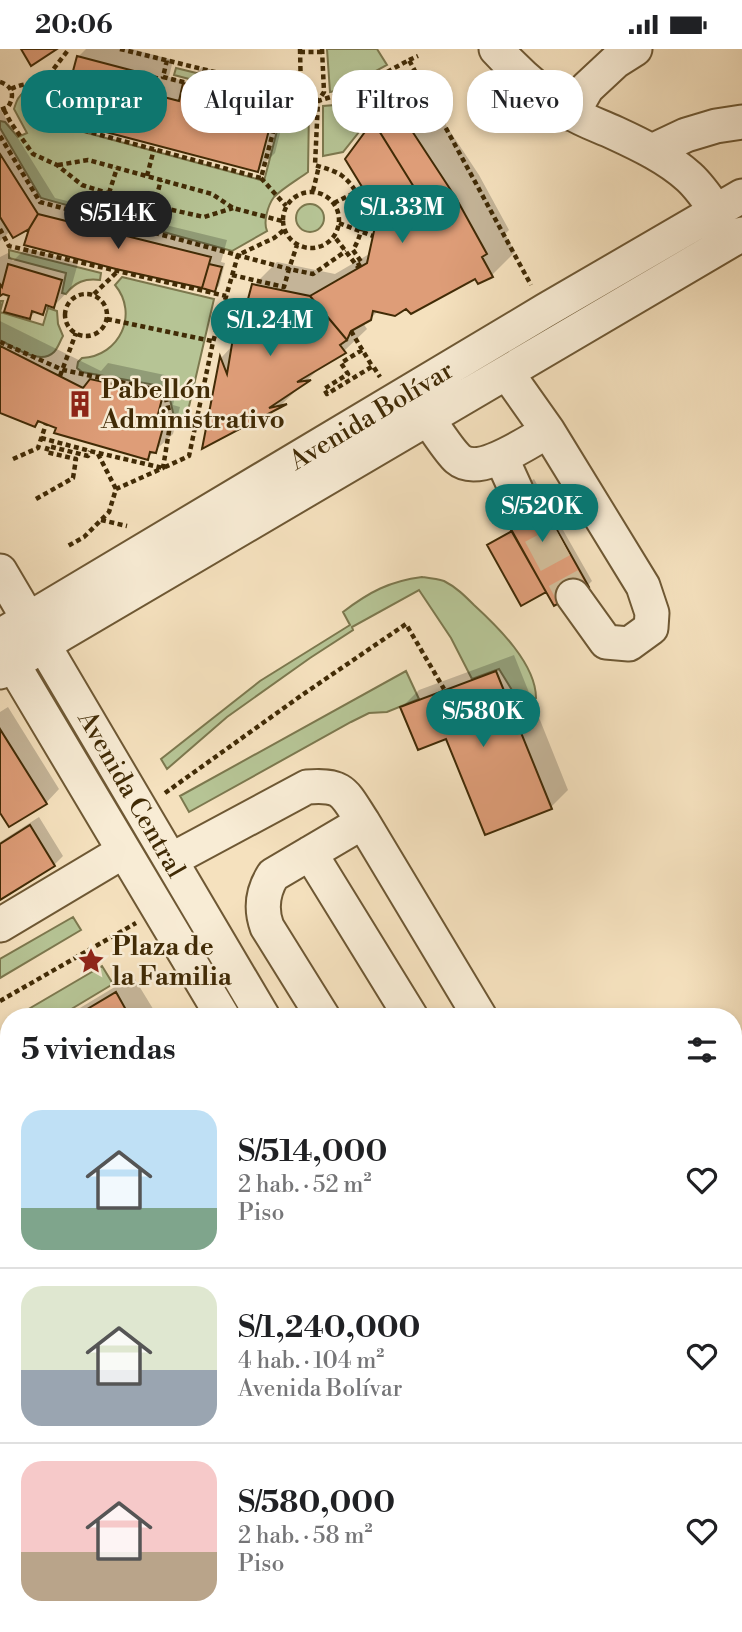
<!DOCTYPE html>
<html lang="es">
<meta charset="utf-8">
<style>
body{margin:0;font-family:"Libre Bodoni",serif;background:#f6f6f6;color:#202124;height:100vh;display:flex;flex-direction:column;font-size:26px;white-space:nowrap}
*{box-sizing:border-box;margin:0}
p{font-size:23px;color:#757577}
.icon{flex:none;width:38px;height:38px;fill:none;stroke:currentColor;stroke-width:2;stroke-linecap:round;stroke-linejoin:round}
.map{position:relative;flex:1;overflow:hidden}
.details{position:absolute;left:0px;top:959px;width:742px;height:625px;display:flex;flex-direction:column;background:#fff;border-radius:28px 28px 0 0;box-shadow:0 4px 10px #0003}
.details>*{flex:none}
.banner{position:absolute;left:21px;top:21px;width:700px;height:63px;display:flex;gap:14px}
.price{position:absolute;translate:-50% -60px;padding:0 16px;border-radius:24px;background:#0f766e;color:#fff;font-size:23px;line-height:46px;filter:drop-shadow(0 2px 4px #0008)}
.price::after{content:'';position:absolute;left:50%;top:42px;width:21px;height:16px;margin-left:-10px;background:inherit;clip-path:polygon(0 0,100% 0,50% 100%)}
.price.on{background:#222;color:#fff}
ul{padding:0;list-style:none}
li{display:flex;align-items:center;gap:21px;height:175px;padding:0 21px}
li+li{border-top:2px solid #e0e0e0}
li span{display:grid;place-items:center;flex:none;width:196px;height:140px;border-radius:21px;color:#555}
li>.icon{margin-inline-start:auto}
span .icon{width:84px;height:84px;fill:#fffc;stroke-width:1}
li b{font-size:30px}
h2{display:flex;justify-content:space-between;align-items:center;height:84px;padding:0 21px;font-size:30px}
.pill{padding:0 24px;border-radius:28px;background:#fff;box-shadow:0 4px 10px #0003;font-size:24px;line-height:63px}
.pill.on{background:#0f766e;color:#fff}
.status{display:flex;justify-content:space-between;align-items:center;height:49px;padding:0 35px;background:#fff;direction:ltr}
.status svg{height:19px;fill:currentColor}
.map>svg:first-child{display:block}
.green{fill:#b6c495;stroke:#7c784e;stroke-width:2}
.shadow{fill:#0003}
.building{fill:#de9d78;stroke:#412b06;stroke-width:2}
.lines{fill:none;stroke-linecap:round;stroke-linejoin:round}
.minor-tunnel{stroke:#d1bd99;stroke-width:33;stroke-dasharray:33 17;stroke-linecap:butt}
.minor-casing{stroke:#6e5834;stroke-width:37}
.path{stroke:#412b06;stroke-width:4.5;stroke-dasharray:5 3.5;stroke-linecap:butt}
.minor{stroke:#f8ecd5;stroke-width:33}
.labels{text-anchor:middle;stroke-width:5;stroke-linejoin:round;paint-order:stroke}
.poi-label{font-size:26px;font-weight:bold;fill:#412b06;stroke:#f8ecd5;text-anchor:start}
.street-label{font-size:26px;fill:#412b06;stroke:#f8ecd5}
</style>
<div class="status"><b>20:06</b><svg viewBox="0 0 49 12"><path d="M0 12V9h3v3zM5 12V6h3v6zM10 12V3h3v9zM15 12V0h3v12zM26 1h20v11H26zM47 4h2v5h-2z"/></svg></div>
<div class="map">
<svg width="742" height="1583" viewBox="0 0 742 1583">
<rect width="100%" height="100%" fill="#f5e1be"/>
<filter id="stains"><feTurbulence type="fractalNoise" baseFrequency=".00286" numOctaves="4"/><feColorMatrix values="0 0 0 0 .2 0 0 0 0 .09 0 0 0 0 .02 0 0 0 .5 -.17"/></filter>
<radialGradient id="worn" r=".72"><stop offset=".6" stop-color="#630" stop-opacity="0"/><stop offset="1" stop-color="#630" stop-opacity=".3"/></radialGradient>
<!-- green -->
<path class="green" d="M327,0H377L387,16L341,41L330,43Z
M176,19L290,47L309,58L308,123C297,131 283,139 274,148C268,156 263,173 267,182L232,202L41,149L0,79V72L5,73L18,88L27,84L14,60C16,54 17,48 23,44C34,36 53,43 59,55L54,75L264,132L284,55L174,26Z
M393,25L398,34L343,103L323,107V57L335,56Z
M296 169a14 14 0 1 1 28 0a14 14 0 1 1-28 0Z
M9,201L101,224L100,231C85,229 75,233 66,245L62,244L66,224L9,209Z
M122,228L214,250L184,379L176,376L167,338L82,323L77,319L78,313L82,309C120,307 139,265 115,236Z
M0,252H3L0,263L43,276L48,259L57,262L58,275L63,287C60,292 58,299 54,303C40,317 14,298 0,291Z
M422,528C429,529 437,530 444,532C456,538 465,547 474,556C498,578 536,615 536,649L523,653L518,651L499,620L472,630L451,589L419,541L352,578L353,581L310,609L227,668L167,720L161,710L260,632L350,576L343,563C369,543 390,532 422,528Z
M406,622L419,650L387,663L369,664L351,673L189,763L180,747Z
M73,868L81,881L0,929V910Z
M102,917L113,935L58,968H15Z
M0,1134L9,1149V1204L0,1190Z
M0,1260L9,1275V1303L0,1308Z
M733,1367L742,1382V1442L733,1427Z"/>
<!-- shadow -->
<path class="shadow" d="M86,0H132L173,11L169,28L187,33L202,18L291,41L275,104L258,121L78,8Z
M423,21L444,49L434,58L479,126L509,181L505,185L515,203L492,226L475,228L406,258L378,262L370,270L363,274L367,280L344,302L325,314L282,355L204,397L222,308L233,296L237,272L247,262L254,236L277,213L335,225L371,204L380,163L375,73L400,44Z
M0,60L55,149L227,191L221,213L225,214L219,237L214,241L116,219L32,177L10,182L0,192Z
M26,199L78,214L71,239L54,257L51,256L43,264L37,262L30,268L11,245L3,243L0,245V208L8,204L13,212Z
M0,272L101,322L108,314L179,329L173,356L180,358L173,385L147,409L40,371L35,376L0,362Z
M534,430L592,532L588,536L547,541L522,555L489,496L493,492L513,481L497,453L501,449Z
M514,606L568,741L551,758L402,658L419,641Z
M8,658L59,740L46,754L0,761V663Z
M39,768L63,807L54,816L1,849L0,793Z
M133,927L158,968H65Z
M9,1366V1378L4,1370Z
M737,1436L742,1444V1468L733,1473V1438Z
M9,1531V1575H14L0,1583V1536Z
M66,1575H110L115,1583H71Z
M126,1575H238L243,1583H131Z
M531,1577L535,1583H521Z"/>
<!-- building -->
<path class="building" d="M21,0H57L31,17Z
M77,7L157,28L152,45L179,52L183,34L275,58L258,123L60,71Z
M399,43L422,73L412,82L456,149L422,151L373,72Z
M373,72L422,151L456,149L487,205L482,208L493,228L478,235L475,230L411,265L406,260L395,267L373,262L371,271L351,282L347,291L310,247L367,214L378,164L345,110Z
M0,105L38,165L29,180L13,189L0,168Z
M38,165L211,208L202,239L116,220L24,196L29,180Z
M8,215L62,231L54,259L46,256L43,266L32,262L30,270L4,263L9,247L3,245L0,247V235L2,238Z
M209,215L222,218L215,243L202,239Z
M252,235L310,247L347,291L340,296L346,304L297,333L311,331L269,359L287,355L202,400L220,307L227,325L236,271L239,284Z
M0,297L83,339L90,330L163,346L156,373L164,375L156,404L150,403L148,411L54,384L56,379L38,372L35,378L0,364Z
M530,433L589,538L554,557L495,453Z
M512,482L546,543L521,557L487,496Z
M496,622L552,760L485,786L446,690L418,701L400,658Z
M0,680L47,755L9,778L0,764Z
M30,776L55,817L0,851V795Z
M116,943L130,968H74Z
M742,1190V1236L733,1241V1195Z
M742,1236V1263L733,1248V1241Z
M733,1440L742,1455V1470L733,1475Z
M9,1536V1575H18L3,1583H0V1541Z
M64,1575H89L94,1583H69Z
M124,1575H169L173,1583H129Z
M187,1575H216L221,1583H192Z
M319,1575H357L344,1583H306Z
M537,1575H563L568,1583H542Z"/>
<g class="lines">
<!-- minor-tunnel -->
<path class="minor-tunnel" d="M516,441L573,547"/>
<defs>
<path id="minor" d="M496,0C518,24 542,46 570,63C584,72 600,77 615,84C641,96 668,109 689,128C700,138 708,150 716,162
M572,65L587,39L616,12L635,0
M652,102L686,86L716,77L742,73
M507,324L548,382L643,537L652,564L651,579L629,595L606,593L573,547
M428,370C436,381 449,402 458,410C479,428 528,393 548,382
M501,408L516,441
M0,522L263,968
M0,587L546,261L742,147
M2,597L223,968
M0,623L63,584L742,185
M310,804L411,968
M171,811L307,738C344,735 344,744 363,773L480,968
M0,876L124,802
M323,968L267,878C260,859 263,842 273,826L363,773
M733,1173L742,1168
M733,1527L742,1522
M584,1575L589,1583
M378,1583L386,1575
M638,1583L652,1575
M705,1583L718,1575"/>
</defs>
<!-- minor casing -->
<use href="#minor" class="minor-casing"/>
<!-- path -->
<path class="path" d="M120,0L301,44L318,52L356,40L409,11L531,236
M300,0L301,44
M322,0L324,43L318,52L315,116C324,119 333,121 341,126C366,145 368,176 353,201L362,214L357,217L334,187
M300,3H322
M409,11L418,7
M0,33C13,37 15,47 8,58L0,61
M46,35L52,22L69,0
M11,40C29,31 47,35 65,40L56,74L261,129L280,57L163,28L167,11
M4,61L11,74L33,105L57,116L82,136L132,152L204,168L233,159
M0,87L40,153L289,220L297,196
M58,116L88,111L212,145L233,159L282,172
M147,127L154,100
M261,129L286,157
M313,142L319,117
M283 171a28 28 0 1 1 56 0a28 28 0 1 1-56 0Z
M109,144L117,119
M334,154L356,143
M154,157L161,131
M339,174L373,187
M0,180L9,197L226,247
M122,186L127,175L132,152
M232,226L284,238L289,220L313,225L346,202
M65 266a21 21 0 1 1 42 0a21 21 0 1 1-42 0Z
M94,245L117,223L116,221
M107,270L212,292
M351,282L372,317
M0,293L63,321L164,342L171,370L163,419L116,440L109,463L84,488L68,497
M362,301L341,314L348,325L324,340L327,345L373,317L380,328
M60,327L76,284
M41,389L90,402L163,419L189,407L213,293L238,206L274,189L284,181
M98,405L116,440
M13,410L38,399L46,375
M36,450L73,429L76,410L46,403L48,397L88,407L90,402
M101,471L127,477
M165,744L302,646L406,575L444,640
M0,952L136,874
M0,1005L1,1012L9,1024
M0,1095L9,1109
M0,1200L8,1213L9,1212"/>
<!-- minor -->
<use href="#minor" class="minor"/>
</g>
<!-- icons -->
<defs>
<symbol id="building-bare" viewBox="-9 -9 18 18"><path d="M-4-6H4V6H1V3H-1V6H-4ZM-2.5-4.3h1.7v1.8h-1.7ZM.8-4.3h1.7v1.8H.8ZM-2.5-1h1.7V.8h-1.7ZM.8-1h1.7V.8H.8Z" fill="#8f2418" stroke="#f8ecd5" stroke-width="2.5" paint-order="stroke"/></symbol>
<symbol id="sight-bare" viewBox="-9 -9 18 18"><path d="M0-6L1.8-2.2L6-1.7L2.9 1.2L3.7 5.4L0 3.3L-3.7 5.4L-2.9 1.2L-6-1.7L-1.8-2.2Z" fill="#8f2418" stroke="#f8ecd5" stroke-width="2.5" paint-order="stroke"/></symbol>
</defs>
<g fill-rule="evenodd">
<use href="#building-bare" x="61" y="336" width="38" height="38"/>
<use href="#sight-bare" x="72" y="893" width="38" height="38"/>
</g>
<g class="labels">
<!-- poi labels -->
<g class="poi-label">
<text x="101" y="349">Pabellón<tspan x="101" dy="30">Administrativo</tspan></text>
<text x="112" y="906">Plaza de<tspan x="112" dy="30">la Familia</tspan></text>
</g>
<!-- street labels -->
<g class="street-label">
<text transform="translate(371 366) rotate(-31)" y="9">Avenida Bolívar</text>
<text transform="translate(132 745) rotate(60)" y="9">Avenida Central</text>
</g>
</g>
<rect width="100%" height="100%" filter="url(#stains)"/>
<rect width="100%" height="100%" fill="url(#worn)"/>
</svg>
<b class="price" style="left:402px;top:196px">S/1.33M</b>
<b class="price on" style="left:118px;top:202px">S/514K</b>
<b class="price" style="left:270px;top:309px">S/1.24M</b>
<b class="price" style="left:542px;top:495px">S/520K</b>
<b class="price" style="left:483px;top:700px">S/580K</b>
<div class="banner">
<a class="pill on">Comprar</a>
<a class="pill">Alquilar</a>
<a class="pill">Filtros</a>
<a class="pill">Nuevo</a>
</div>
<section class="details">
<h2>5 viviendas<svg class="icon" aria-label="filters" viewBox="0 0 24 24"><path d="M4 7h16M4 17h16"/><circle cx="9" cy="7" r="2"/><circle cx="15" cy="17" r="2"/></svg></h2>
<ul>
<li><span style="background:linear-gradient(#bfe0f5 70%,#7fa58c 0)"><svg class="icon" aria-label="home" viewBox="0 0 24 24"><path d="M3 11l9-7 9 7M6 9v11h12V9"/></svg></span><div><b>S/514,000</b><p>2 hab. · 52 m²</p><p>Piso</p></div><svg class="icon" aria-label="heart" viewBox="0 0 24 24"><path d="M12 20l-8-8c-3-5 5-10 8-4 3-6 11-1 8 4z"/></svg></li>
<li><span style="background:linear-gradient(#dfe7d0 60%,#9aa5b1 0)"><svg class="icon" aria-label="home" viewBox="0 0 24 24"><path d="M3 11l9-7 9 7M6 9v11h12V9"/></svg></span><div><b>S/1,240,000</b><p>4 hab. · 104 m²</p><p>Avenida Bolívar</p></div><svg class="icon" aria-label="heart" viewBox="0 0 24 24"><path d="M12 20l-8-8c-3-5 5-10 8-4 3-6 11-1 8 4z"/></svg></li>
<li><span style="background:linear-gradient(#f6c9c9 65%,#b9a48a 0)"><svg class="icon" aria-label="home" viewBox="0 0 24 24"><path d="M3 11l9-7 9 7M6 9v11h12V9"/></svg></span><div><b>S/580,000</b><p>2 hab. · 58 m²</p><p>Piso</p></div><svg class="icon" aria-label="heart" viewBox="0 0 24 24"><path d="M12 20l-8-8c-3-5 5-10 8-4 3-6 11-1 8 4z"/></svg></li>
</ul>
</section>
</div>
